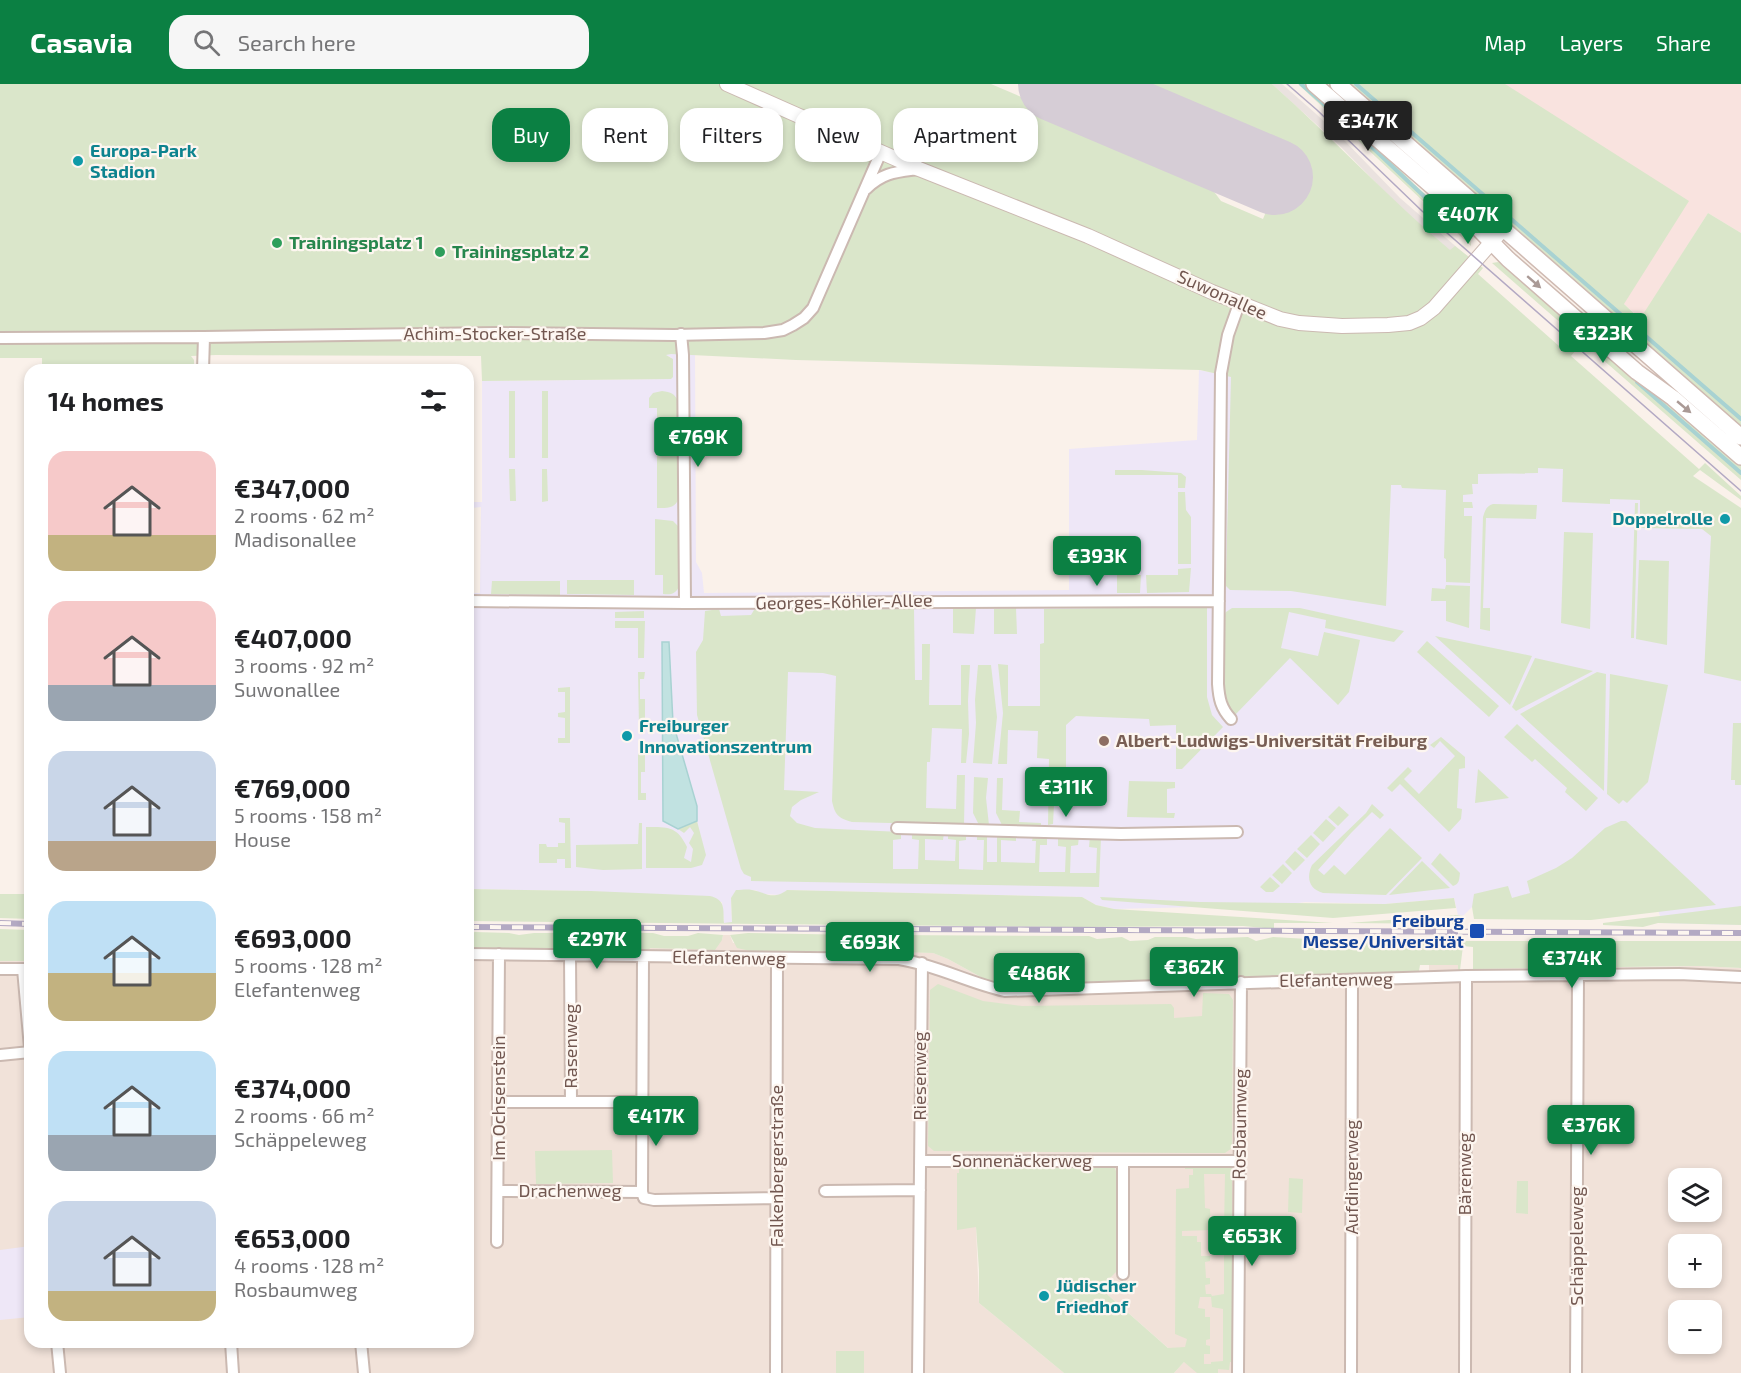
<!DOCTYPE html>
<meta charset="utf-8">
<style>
body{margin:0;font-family:"Exo 2",sans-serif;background:#f6f6f6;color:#202124;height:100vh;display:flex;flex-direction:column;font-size:22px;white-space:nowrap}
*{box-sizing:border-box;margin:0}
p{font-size:20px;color:#757577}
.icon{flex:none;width:33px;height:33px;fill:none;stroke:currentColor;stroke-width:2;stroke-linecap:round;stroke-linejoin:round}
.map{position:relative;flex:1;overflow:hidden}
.drawer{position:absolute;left:24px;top:280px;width:450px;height:984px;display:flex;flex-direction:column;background:#fff;border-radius:18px;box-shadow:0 3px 9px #0003}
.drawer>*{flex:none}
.hud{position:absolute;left:492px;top:24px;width:570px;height:54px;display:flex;gap:12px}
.tools{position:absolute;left:1668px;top:1084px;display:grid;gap:12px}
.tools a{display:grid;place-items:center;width:54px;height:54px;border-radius:12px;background:#fff;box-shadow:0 3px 9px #0003;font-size:30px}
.price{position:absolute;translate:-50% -51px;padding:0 14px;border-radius:6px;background:#0b8043;color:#fff;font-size:20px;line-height:39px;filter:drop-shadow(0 2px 3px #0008)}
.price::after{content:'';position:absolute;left:50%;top:36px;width:18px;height:14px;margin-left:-9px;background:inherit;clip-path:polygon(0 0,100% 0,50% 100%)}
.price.on{background:#222;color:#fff}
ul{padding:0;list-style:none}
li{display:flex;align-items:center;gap:18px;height:150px;padding:0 24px}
li span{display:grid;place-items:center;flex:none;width:168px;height:120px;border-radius:18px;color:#555}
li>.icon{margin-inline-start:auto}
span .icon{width:72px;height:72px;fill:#fffc;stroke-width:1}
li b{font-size:26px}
h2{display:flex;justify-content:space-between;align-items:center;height:72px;padding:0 24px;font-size:26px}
.pill{padding:0 21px;border-radius:18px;background:#fff;box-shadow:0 3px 9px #0003;font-size:21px;line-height:54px}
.pill.on{background:#0b8043;color:#fff}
header{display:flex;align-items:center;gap:36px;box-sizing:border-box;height:84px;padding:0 30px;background:#0b8043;color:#fff}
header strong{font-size:28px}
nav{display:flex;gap:33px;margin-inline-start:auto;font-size:21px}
.search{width:420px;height:54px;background:#f6f6f6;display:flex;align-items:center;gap:15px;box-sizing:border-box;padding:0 21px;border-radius:18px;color:#757577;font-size:22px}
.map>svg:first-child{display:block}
.residential{fill:#f1e2d9;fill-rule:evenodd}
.commercial{fill:#f9e3df}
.industrial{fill:#eae2df}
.education{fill:#eee7f7}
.green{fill:#dae6ca;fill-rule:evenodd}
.water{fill:#c1e2e1;stroke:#a8d2d2;stroke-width:1.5}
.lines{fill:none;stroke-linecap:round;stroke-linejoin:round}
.stream{stroke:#a8d2d2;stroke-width:4}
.runway{stroke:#d6cdd6;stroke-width:76}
.minor-casing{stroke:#cbb9b1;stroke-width:14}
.tertiary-casing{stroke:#cbb9b1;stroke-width:16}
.secondary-casing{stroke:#cfbab2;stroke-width:18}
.minor{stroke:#fff;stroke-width:10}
.tertiary{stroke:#fff;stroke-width:14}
.secondary{stroke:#fff;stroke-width:15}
.tram{stroke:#b3a9c3;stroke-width:1.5}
.rail-casing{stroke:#b3a9c3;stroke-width:6}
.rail{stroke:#fdf6f0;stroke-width:4;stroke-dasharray:11;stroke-linecap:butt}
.oneway{fill:#aa9a96}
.culture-dot{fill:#0f9aa8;stroke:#fdf6f0;stroke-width:2}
.leisure-dot{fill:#2e9e5b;stroke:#fdf6f0;stroke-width:2}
.education-dot{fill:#8d6e63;stroke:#fdf6f0;stroke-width:2}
.transit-dot{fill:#1a4fb4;stroke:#fdf6f0;stroke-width:2}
.labels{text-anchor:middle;stroke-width:4.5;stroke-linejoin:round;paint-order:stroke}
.culture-label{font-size:18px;font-weight:bold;fill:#0d838f;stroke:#fdf6f0;text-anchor:start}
.leisure-label{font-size:18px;font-weight:bold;fill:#27864d;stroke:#fdf6f0;text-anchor:start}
.street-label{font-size:18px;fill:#725750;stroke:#fdf6f0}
.education-label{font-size:18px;font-weight:bold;fill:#785e54;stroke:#fdf6f0;text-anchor:start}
.transit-label{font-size:18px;font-weight:bold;fill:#164399;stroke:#fdf6f0;text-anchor:end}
</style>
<header>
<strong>Casavia</strong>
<div class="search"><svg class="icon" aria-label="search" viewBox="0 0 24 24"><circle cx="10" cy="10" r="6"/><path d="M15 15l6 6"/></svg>Search here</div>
<nav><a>Map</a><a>Layers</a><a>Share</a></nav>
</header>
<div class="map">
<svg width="1741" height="1289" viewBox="0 0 1741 1289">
<rect width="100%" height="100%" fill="#faf1ea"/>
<!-- residential -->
<path class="residential" d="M723,851H730L733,859L933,869L948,875L988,897L1021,902L1429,887V881H1458L1459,887L1698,882L1741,884V1289H1174L1184,1278L1032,1144L976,1143L979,1219L1064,1289H0V877H30V1258H468V865L644,868L651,864L722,856ZM1678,1095H1712V1128H1678ZM1678,1161H1712V1194H1678ZM1678,1227H1712V1260H1678Z"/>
<!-- commercial -->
<path class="commercial" d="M1505,0H1741V149L1708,129L1641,235L1624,220Z"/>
<!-- industrial -->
<path class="industrial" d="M1272,0H1282L1315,29L1344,56L1400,114L1468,173L1457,185L1423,144L1400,123L1339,61Z"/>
<!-- education -->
<path class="education" d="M671,270H695L696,478L702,489L704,509L1069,506V365L1197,356L1199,286L1234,293L1741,430V841L1662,839L1657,822L1472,823L1463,832L1458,831L1454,814L1385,820L1305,818L1286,821L1114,825L1096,821L1082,813L788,806L781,811L763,810L755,806L731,814L732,839H724L722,818L591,807L468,805V509H480L481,423L472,424L471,418H482V297L671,295V273L661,271Z
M30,1162V1233L0,1236V1166Z"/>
<!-- green -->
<path class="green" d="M0,0H991L1200,89L1221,117L1263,135L1290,70L1124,0H1272C1333,54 1388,114 1450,166L1455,162L1483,184L1478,190L1559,262L1565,256L1576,266L1571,272L1699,385L1705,379L1741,412V416L1700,386L1693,392L1741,424V597L1704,589L1711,452L1702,445L1640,444V416L1610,415V420L1562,418L1563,385L1538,384V389L1478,390V400H1472L1473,410L1463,411V418H1472L1473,424H1464V432H1472L1470,499L1446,498V475L1444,474L1446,406L1402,404L1401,401H1391L1386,522L1291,507L1230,506L1226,502V493L1231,293L1200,286L796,276L671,270L666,271L673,275V293L671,295L482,297L481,272L216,271L191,272L194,276V286H42V274H0Z
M1298,0H1306L1371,56L1414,100L1466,147L1470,152L1471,162Z
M1348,0H1505L1689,117L1624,220L1640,235L1708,129L1741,149V343Z
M1514,169L1645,284L1681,308L1741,361V365L1652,293L1512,171Z
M1498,178L1503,180L1735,374L1741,381V396L1492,179Z
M509,307H515V374H509Z
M542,307H548V374H542Z
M662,307C671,308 675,310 678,317L679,414C675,425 667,424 657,424V324H649V314L653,309Z
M509,385H515L516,417H510Z
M542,385H547L548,417L542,418Z
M1115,386H1142L1181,389L1186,393L1185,404H1178V391H1115Z
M1178,408H1185L1186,426L1191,433V480H1178Z
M1635,419H1638L1634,554H1631Z
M1493,420L1537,421L1536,435L1486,434L1483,524H1490V547L1480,545L1483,433C1485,427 1486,422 1493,420Z
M655,435L673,437L679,443V503C675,510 671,511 663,510V491H655Z
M1564,448L1593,449L1590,545L1561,539Z
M1639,476L1669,477L1667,561L1636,555Z
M1191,484L1189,508L1147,509L1146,491H1178V485Z
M1117,491H1141L1140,509H1117Z
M567,496H634V511L567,510Z
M492,497H560V511L491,510Z
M1446,501L1470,502L1469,544L1446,537V517H1431L1432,504L1445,505Z
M976,524L974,550L953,549V525Z
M1016,524L1017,550H994V525Z
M1111,524H1207V613L1212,631L1223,643L1182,685H1176V641L1150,642L1149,635L1076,632L1066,641V720H1054L1053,740L1048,741L1049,675L1037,674L1038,647L1008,646L1007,680H998L1003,629L998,580L1008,581V622H1040V560L1044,559V525Z
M1232,524H1300L1404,547L1394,558L1325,544L1326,536L1289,528L1281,564L1318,572L1324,548L1360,556L1349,608L1338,621L1290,574L1235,631L1225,617L1223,606L1224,532L1226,528Z
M719,525L721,532L751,531L754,526L914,525L915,596H922V560H930L929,621H961V581H970L968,617L969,650L966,679H961L962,645L932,644L930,678H927L926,724L956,725L957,691H965L964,741L852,738C838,734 835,731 832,717L836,592L823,589L788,588L784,706L819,708L801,716L792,723L790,732L797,739L815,744L901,748V755L893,756V785H918L919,756L912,755V748L944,749L943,756L925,755V776L955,777L956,756L948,755V750H966V756L959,757V785L983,786L984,756H977V751H987V778H997V751L1016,752V757L1001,756V778L1035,779L1036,757H1032L1033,752L1047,753V761H1040L1039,788H1065L1066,763L1058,762V752H1079L1078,761L1071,762L1070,789H1096L1097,764L1089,763L1090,752L1101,753L1099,803L751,797V793L744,790L741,785L697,631L696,568L703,556L705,527Z
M644,527V534H615V528Z
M615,537H645L644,574H638V544H615Z
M1435,552L1532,572L1510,621Z
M1427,557L1499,622L1489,633L1417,568Z
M1535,574L1593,587L1516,627L1512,623Z
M978,581H991L997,633L992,680L973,679L976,639L975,616Z
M638,588H645L644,595H640V615H645V643H639Z
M1597,588L1606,590L1604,707L1520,630Z
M1610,590L1668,601L1648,698L1627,719L1623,716L1619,720L1607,710Z
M570,603V659H558V654H565V634L558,633V629L565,628V608H558V604Z
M1733,639H1741V701H1735V696H1731Z
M1517,640L1598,714L1586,727L1565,708L1567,704L1535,675L1532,678L1504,653Z
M1441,653L1465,673V684L1459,685L1457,724L1462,725L1461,735L1449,748L1400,700L1392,708L1387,704L1408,683L1412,687L1404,695L1419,710L1455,672L1440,657L1434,664L1430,661Z
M638,661H645V688H641V709H646V716H638Z
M1478,685L1509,714L1475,719Z
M974,693L988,694L986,714L989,741H979L973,729Z
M997,694H1003L1002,726L1020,727L1019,738L1041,739V742L1002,741L996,729Z
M1129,697L1175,698V704L1167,705V729H1175L1174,734L1127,733Z
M1372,720L1384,731L1380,735L1372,728L1351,749L1318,786L1324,791L1334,781L1345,791L1390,744L1422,774L1386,811L1323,809C1309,805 1306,794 1312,781L1366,729Z
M1339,722L1349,731L1338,742L1328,733Z
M559,734H570L571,784H565V775H557V779H539V760H546L547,763H558V759H565V739L559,738Z
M1326,735L1336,744L1323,758L1313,749Z
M697,737L706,771L702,781L691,784H646V743C668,743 677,742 687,763L684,774L691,778L693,765L689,759L694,749L690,743L684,749L678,745Z
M1621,737H1626L1716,821L1591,836L1474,835L1472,823L1474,810L1508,802L1512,814L1530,809L1527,797L1556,784L1572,774L1605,744Z
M639,739H642V785L603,786L576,783V761L638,760Z
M1311,751L1320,760L1307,774L1297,765Z
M1295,767L1305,776L1294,787L1285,778Z
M1440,769L1460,789C1459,795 1460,800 1453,802L1431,780Z
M1422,777L1450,804L1389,811Z
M1283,780L1292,789L1282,800L1272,791Z
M1270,793L1280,802L1273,808H1266L1260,803Z
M468,805L591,807L710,812C726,816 723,825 724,839L732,838L731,814L736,806C742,806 747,805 752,806C766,808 772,817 787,806L1082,813L1096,821L1114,825L1333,839H1274V845L1243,842L1077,843L468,837Z
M0,810H30V835L0,834Z
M1100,813L1200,818L1385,820L1454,814L1456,824L1333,834L1102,816Z
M1741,822V841L1658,839L1643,843L1603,841V839Z
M1458,831L1463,832V840L1348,839Z
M0,845L30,846V877H0Z
M475,848L509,849L519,851L534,849H653L664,852H688L698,849L723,851L722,856L715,866L651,864L644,868L468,865V850Z
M748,849L861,851L872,853L888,851L1089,852L1097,855L1122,853L1130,857L1148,856L1155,853H1186L1196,855L1248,853L1256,857L1273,853L1343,857H1741V884L1698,882L1473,885V863L1463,862L1460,886L1458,887V881H1420L1419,887L1234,896L1021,902L988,897L948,875L933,869L897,868L759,869L737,864L730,851Z
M938,900L983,917L1022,922L1171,920L1174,924V934L1202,932L1203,909L1229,910L1233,916L1232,1064L1225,1069H1191L934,1067L928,1062L930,906Z
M612,1066L613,1099L536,1100L535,1067Z
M959,1081L1114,1083L1117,1089V1187L1100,1204L1168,1264L1185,1263L1187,1255L1175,1250L1176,1105L1189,1104V1091H1193V1085H1185V1082H1232V1145H1224L1225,1090H1204L1205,1124L1210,1125L1211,1146L1182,1147V1152H1197V1158H1201V1172H1210V1177L1205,1178L1206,1194H1210V1200L1205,1201L1206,1210H1211L1212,1212L1224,1210V1159H1234L1233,1278H1230L1229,1286L1218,1285V1289H1197L1184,1278L1174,1289H1064L979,1219V1186L976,1143L957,1146V1089H959ZM1200,1213H1211L1212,1223L1223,1225V1277L1211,1278V1280H1204V1270H1210V1262L1206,1261V1256L1210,1255V1233H1205V1225L1198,1224Z
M1289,1094L1303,1095L1302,1129L1288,1128Z
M1517,1097H1528V1130L1516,1129Z
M836,1267H864V1289H836Z"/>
<!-- water -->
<path class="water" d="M662,558H669L673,639L697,722V737L678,745L663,737Z"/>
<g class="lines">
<!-- stream -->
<path class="stream" d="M1301,0L1359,51L1464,150
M1356,0L1741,335
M1637,298L1741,389"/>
<!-- runway -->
<path class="runway" d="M1056,0L1275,93"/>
<defs>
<path id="minor" d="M866,105C883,88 897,88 919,85
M681,250L683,271L685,519
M0,254L204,253L499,249L674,251L764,249L783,246L793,241L804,234L813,224L881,68
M203,286L204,253
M468,517L685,519L1219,517
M1231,635C1221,624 1219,615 1218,600L1221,289L1228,251L1239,220
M897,744L1121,750L1237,748
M468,870L899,875C936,881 969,899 1005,907L1466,892L1679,890L1741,893
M570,871L571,1018
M0,885H30
M23,885L30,964
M0,971L30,968
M500,1018H643
M920,1077H1240
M499,1107L642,1108L644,1114L654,1116L777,1114
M825,1107L920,1106
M642,1108L643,873
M497,1158L499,870
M1123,1190V1077
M57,1258L60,1289
M231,1258L233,1289
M361,1258L364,1289
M776,1289L777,874
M918,1289L922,879
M1238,1289L1241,898
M1351,1289L1352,897
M1465,1289L1466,892
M1576,1289L1578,891"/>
<path id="tertiary" d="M727,0L919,85L1088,152L1212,208L1280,235L1299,239L1342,242L1388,241L1409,239L1421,234L1434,224L1504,144"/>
<path id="secondary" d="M1314,0L1465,131L1508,175L1637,288L1673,314L1741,373
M1338,0L1741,353"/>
</defs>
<!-- minor casing -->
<use href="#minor" class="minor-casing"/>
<!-- tertiary casing -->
<use href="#tertiary" class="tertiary-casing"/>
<!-- secondary casing -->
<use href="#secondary" class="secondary-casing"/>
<!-- minor -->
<use href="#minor" class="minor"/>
<!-- tertiary -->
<use href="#tertiary" class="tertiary"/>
<!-- secondary -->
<use href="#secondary" class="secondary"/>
<!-- tram -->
<path class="tram" d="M1287,0L1317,26L1422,127L1741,407"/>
<defs>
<path id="rail" d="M0,839L30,840
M468,843L1741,849"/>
</defs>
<!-- rail casing -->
<use href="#rail" class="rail-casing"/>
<!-- rail -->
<use href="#rail" class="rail"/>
</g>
<!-- one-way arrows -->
<defs><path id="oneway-solid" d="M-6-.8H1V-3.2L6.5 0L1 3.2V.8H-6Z" transform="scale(1.5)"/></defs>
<g class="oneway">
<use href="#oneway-solid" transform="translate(1534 198) rotate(41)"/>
<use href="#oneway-solid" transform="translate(1684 323) rotate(40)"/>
</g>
<!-- markers -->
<g class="culture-dot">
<circle cx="78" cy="77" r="6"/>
<circle cx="1725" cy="435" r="6"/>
<circle cx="627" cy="652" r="6"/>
<circle cx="1044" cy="1212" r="6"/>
</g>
<g class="leisure-dot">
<circle cx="277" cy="159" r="6"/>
<circle cx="440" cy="168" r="6"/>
</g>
<circle class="education-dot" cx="1104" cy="657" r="6"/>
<rect class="transit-dot" x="1469" y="839" width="16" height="16" rx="3"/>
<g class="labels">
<!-- culture labels -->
<g class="culture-label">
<text x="90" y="73">Europa-Park<tspan x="90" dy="21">Stadion</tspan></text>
<text x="1713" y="441" text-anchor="end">Doppelrolle</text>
<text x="639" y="648">Freiburger<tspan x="639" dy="21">Innovationszentrum</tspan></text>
<text x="1056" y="1208">Jüdischer<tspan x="1056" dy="21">Friedhof</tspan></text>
</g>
<!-- leisure labels -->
<g class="leisure-label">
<text x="289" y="165">Trainingsplatz 1</text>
<text x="452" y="174">Trainingsplatz 2</text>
</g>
<!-- street labels -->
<g class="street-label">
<text transform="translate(1222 211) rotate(24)" y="6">Suwonallee</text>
<text x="495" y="256">Achim-Stocker-Straße</text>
<text transform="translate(844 518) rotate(-1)" y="6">Georges-Köhler-Allee</text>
<text transform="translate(729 874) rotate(1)" y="6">Elefantenweg</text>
<text transform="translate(1336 896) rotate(-1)" y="6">Elefantenweg</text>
<text transform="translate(571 962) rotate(-90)" y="6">Rasenweg</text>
<text transform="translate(920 992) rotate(-90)" y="6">Riesenweg</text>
<text transform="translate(499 1014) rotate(-90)" y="6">Im Ochsenstein</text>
<text transform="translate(1240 1040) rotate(-89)" y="6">Rosbaumweg</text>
<text x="1022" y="1083">Sonnenäckerweg</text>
<text transform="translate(777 1082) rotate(-90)" y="6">Falkenbergerstraße</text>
<text transform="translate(1465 1090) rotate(-90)" y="6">Bärenweg</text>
<text transform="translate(1352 1093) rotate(-90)" y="6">Aufdingerweg</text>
<text x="570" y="1113">Drachenweg</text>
<text transform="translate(1577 1162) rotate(-90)" y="6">Schäppeleweg</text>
</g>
<!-- education labels -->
<g class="education-label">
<text x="1116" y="663">Albert-Ludwigs-Universität Freiburg</text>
</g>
<!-- transit labels -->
<g class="transit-label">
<text x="1464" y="843">Freiburg<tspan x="1464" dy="21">Messe/Universität</tspan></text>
</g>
</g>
</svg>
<div class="tools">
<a><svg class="icon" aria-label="layers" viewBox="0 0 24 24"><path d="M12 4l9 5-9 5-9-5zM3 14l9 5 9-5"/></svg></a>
<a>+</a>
<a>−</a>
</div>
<b class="price on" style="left:1368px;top:68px">€347K</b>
<b class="price" style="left:1468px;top:161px">€407K</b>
<b class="price" style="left:1603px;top:280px">€323K</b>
<b class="price" style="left:698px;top:384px">€769K</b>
<b class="price" style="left:1097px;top:503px">€393K</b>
<b class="price" style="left:1066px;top:734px">€311K</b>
<b class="price" style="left:597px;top:886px">€297K</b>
<b class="price" style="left:870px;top:889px">€693K</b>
<b class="price" style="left:1572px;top:905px">€374K</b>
<b class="price" style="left:1194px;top:914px">€362K</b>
<b class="price" style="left:1039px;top:920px">€486K</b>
<b class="price" style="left:656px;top:1063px">€417K</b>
<b class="price" style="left:1591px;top:1072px">€376K</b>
<b class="price" style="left:1252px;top:1183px">€653K</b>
<div class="hud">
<a class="pill on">Buy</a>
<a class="pill">Rent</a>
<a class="pill">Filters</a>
<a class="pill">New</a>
<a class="pill">Apartment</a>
</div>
<section class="drawer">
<h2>14 homes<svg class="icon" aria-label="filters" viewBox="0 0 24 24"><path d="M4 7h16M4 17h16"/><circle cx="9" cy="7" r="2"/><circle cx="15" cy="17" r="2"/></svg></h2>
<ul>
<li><span style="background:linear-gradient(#f6c9c9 70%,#c2b280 0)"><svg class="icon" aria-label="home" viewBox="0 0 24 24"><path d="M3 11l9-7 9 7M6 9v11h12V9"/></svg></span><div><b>€347,000</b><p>2 rooms · 62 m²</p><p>Madisonallee</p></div></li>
<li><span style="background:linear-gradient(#f6c9c9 70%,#9aa5b1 0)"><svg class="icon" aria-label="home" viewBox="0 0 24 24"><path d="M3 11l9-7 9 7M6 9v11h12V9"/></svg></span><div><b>€407,000</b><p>3 rooms · 92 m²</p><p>Suwonallee</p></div></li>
<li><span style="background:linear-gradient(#c9d6e8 75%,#b9a48a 0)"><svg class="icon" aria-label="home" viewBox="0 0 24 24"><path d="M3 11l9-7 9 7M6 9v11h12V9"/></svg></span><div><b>€769,000</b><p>5 rooms · 158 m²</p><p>House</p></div></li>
<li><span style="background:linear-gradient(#bfe0f5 60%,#c2b280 0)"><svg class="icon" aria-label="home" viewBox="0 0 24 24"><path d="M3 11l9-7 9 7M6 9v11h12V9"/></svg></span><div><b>€693,000</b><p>5 rooms · 128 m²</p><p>Elefantenweg</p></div></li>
<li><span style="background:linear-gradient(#bfe0f5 70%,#9aa5b1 0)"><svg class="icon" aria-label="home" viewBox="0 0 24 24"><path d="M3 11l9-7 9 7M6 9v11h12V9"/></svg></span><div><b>€374,000</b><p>2 rooms · 66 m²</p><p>Schäppeleweg</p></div></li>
<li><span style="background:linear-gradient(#c9d6e8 75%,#c2b280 0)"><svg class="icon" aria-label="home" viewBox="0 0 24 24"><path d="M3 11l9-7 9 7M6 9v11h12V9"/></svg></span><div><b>€653,000</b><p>4 rooms · 128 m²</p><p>Rosbaumweg</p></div></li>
</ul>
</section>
</div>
